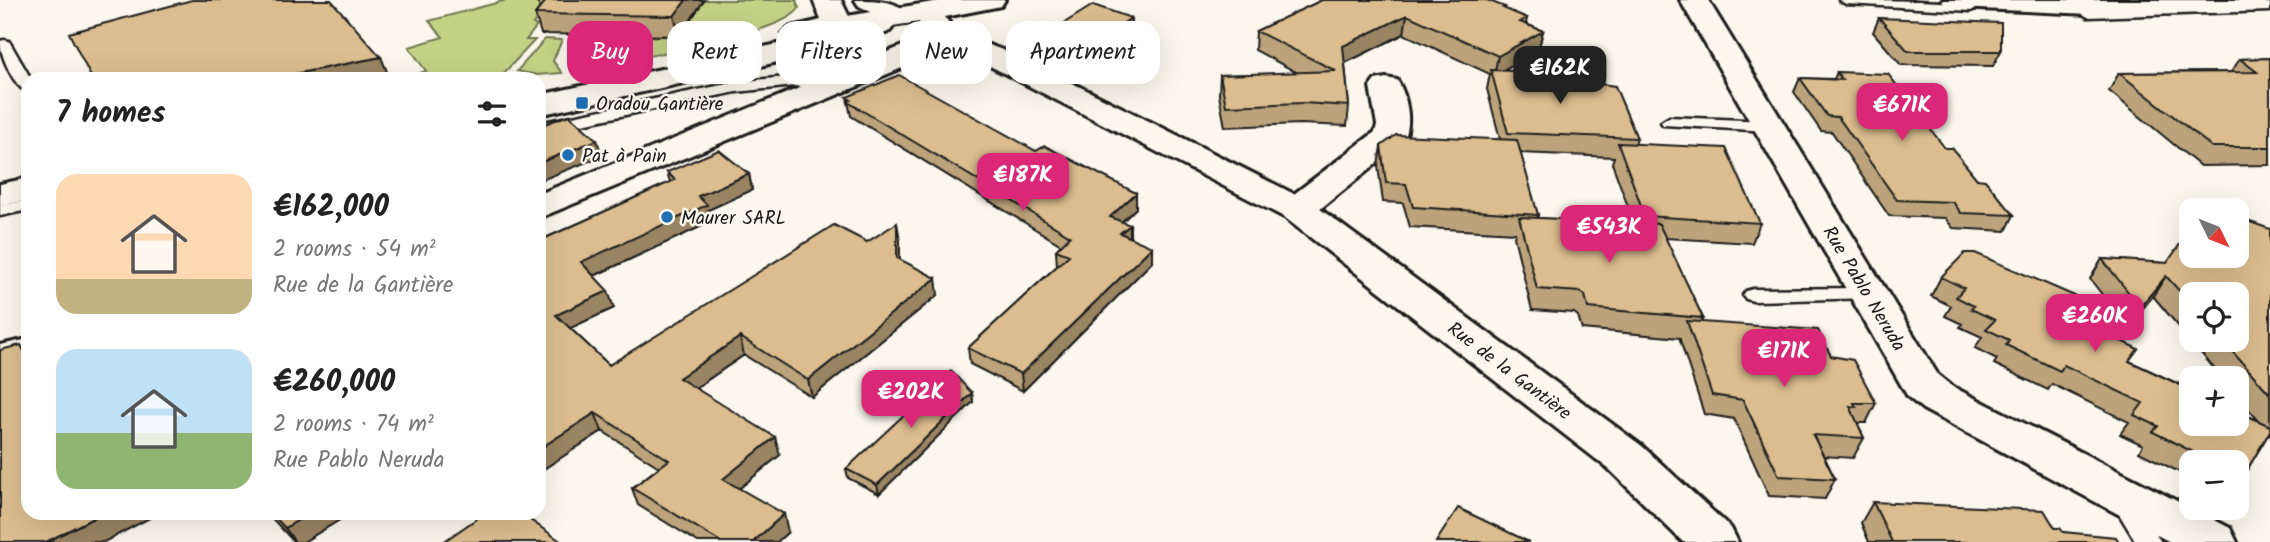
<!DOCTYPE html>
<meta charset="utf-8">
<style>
body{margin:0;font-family:Kalam,sans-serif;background:#f6f6f6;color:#222;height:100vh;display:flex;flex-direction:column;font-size:26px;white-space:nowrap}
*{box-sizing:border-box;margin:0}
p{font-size:23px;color:#767676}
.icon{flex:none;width:38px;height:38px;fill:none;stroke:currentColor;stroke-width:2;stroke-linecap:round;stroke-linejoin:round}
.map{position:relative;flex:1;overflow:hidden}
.drawer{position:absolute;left:21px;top:72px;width:525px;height:448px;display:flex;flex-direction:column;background:#fff;border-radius:21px;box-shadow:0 7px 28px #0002}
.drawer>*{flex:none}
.guide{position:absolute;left:567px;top:21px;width:665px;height:63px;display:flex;gap:14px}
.needle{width:46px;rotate:133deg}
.controls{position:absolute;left:2179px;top:198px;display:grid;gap:14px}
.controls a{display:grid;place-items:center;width:70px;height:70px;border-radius:14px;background:#fff;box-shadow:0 7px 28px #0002;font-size:35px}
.price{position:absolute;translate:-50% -60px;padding:0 16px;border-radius:14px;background:#db2777;color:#fff;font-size:23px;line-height:46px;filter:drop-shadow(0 2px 4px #0008)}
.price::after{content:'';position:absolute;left:50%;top:42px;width:21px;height:16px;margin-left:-10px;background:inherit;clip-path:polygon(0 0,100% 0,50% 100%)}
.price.current{background:#222;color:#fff}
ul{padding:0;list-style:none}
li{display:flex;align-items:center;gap:21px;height:175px;padding:0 35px}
li span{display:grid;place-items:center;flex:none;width:196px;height:140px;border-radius:21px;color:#555}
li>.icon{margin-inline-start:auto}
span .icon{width:84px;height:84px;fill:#fffc;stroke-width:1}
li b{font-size:30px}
h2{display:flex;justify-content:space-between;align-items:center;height:84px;padding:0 35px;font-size:30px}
.pill{padding:0 24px;border-radius:21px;background:#fff;box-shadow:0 7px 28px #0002;font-size:24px;line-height:63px}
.pill.current{background:#db2777;color:#fff}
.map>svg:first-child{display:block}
.green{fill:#c4d286;stroke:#707751;stroke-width:2}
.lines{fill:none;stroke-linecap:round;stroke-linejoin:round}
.lane-casing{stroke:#1c1c1c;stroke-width:5}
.street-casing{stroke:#1c1c1c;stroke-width:6}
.secondary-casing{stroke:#1c1c1c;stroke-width:6}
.lane{fill:#fbf7ec;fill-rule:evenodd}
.street{fill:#fbf7ec;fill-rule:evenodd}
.secondary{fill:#fbf7ec;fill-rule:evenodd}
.wall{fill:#bca37b;stroke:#1c1c1c;stroke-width:2;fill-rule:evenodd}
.shaded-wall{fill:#998464;stroke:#1c1c1c;stroke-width:2}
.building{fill:#dbbd8f;stroke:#1c1c1c;stroke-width:2}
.poi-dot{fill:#1f6fb2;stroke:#fbf7ec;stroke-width:2.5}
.labels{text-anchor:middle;stroke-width:5;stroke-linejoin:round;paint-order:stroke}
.poi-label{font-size:19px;fill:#1c1c1c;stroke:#fbf7ec;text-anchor:start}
.street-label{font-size:19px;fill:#1c1c1c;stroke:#fbf7ec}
</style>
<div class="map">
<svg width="2270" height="542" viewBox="0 0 2270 542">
<rect width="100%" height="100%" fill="#fbf7ec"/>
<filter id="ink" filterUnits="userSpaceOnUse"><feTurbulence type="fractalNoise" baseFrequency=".0143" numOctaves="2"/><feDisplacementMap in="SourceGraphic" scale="14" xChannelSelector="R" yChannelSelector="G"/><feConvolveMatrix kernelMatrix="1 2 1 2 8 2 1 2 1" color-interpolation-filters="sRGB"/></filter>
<g filter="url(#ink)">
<!-- green -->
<path class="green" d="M507,0H552L533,24L537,26L526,40H535L501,76L509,79H403L426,71L409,47L443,37L429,21Z
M704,0H796L799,8C785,35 627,59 592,67L581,63L582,57L606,46L611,37L680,36Z
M545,39L562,40L553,61L562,73L537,75L517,71Z"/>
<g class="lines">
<defs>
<path id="lane" d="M1839,0C1862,0 1965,0 1978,7L1971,11L1846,4Z
M2270,3V11L2088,17L2081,13L2088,9Z
M4,40L9,41L31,79H28V92C14,88 0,54 0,41Z
M795,76L828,85L830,88L822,93L795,86L736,92L539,133V123L736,82Z
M1669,117L1769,121L1777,126L1769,131L1663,125L1661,122Z
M28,200V210L0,216V206Z
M1869,288L1876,290L1879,294L1876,298L1753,301L1746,299L1743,295L1746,291L1753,289Z
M2125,495L2133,497L2161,542H2136L2113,504L2117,497Z"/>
<path id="street" d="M946,0H1005L1001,6L945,17C958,39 992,44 1014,55C1108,100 1201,147 1294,194L1375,132L1377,125L1370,87L1375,80L1386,78L1397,80C1408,97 1413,127 1402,143L1320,209L1642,446L1731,528L1738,542H1683L1610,470L1284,217L990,66L948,49L539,218V194L927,36L919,22L838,34L828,31L823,25L828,19Z
M1680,0H1708L1938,375L1953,387L2230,528L2237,542H2170L1923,409L1908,397Z
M1942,0H2268L2264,6L2254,8L2090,14L1956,8L1946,6Z
M28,339V367L0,373V345Z"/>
<path id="secondary" d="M813,0H841L853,25L851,28L875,14L859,6L855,0C872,0 894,0 905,11L890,31L864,43L539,115V95L792,41L783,34L788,28L821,20Z
M28,178V200L0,206V184Z"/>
</defs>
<!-- lane casing -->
<use href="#lane" class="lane-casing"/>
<!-- street casing -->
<use href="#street" class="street-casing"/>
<!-- secondary casing -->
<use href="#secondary" class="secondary-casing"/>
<!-- lane -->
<use href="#lane" class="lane"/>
<!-- street -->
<use href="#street" class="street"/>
<!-- secondary -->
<use href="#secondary" class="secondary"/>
</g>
<!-- wall -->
<path class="wall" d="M704,0L680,36L541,34L535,14L540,8L537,1Z
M1322,0L1505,7L1504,9L1527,18L1526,24L1543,31L1538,51L1502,71L1578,81L1637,138L1635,144L1760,223L1752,243L1665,238L1703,318L1701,322L1831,356L1876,403L1866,423H1857L1864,438L1853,458L1824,456L1835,479L1825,499L1769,496L1734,419L1704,414L1680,340V338L1582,329L1578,316L1574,313L1532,310L1514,237L1515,233L1410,227L1403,203L1383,202L1378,166L1381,146L1500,139L1487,89L1490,74L1404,34L1345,63L1349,106L1347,126L1301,124L1225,127L1219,95L1220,75L1298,73L1255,50L1256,31ZM1520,153L1614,157L1612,163L1634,223L1537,218L1538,215Z
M1131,18V26L1097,49L1058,35V27Z
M1879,18L2001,51L1993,66L1901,65L1873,32Z
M2270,58V165L2200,166L2109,91L2119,73L2231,72L2240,59Z
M1837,72L1945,148L2014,215L2006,231L1953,228L1945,218L1889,216L1832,132L1821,131L1794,92L1800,78L1834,79Z
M847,97L1036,151L1136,193V208L1122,222L1130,237L1152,262L1023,391L970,364L968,348L1057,266L1056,250L1061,245L851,116Z
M667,172L749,174L752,190L708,210L711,222L594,276L614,308L570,328L609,365L867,242L900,240V259L938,295L812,397L744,355L696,388L780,455L739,488L788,532L777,542H698L638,505L632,488L659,467L602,431L539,472V241L670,182Z
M2270,229V434L2269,433L2247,470L2236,483V462H2191V478L2139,452L2143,445L2120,434L2129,422L2052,384L2048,390L1994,364L1997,359L1975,348L1982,337L1960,327L1962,324L1945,316L1951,306L1931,296L1941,277L2118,315L2090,279L2102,259L2167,263ZM2191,294L2236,340H2191ZM2153,296L2222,378H2236V395L2259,421L2129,361L2117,339L2126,326L2127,327Z
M972,393L973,402L879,494L848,478L846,469Z
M1873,502L2063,532L2119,542H1869L1861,523Z
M267,513H351L303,542H294Z"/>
<!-- shaded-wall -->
<path class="shaded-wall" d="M686,0H704L680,36L674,16Z
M1407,15L1404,34L1341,65L1343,46Z
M1131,18V26L1097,49V41Z
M1543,31L1538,51L1494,75L1498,56Z
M381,57L388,74L366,79H268Z
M597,140L602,156L539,181V163Z
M749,174L752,190L708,210L711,222L587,279L581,262L698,196Z
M1136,193V208L1110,233V217Z
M897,223L900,240V275L897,258Z
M1130,225V241L1120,233Z
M1152,247V262L1023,391L1021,374Z
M2166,276L2153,296L2127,327L2140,307Z
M936,278L938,295L812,397L808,380Z
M608,291L614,308L562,332L556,315Z
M740,337L744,355L685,395L679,378Z
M972,393L973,402L879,494L877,485Z
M595,413L602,431L539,472V449Z
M775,437L780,455L729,497L723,479Z
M103,513H159L104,542H46Z
M310,513H351L303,542H295L285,528Z
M784,514L788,532L777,542H753Z"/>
<!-- building -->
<path class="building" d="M192,0H331L381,57L268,79H92L69,33Z
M538,0H686L674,16L535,14L546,1H537Z
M1322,0H1487L1505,7L1503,8L1527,18L1520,22L1543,31L1498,56L1407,15L1343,46L1349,106L1303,103L1226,106L1220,75L1336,71L1256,31Z
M1093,5L1131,18L1097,41L1058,27Z
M1879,18L2001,23V51H1908Z
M2270,58V147H2212L2119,73L2257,72L2240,59Z
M1491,70L1575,74L1578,81L1615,86L1637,138L1508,133Z
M1837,72L1888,74L1945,148H1952L1977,179L1985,180L2014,215L1961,213L1953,202L1897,200L1838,117L1827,116L1800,78L1842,80Z
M899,75L1036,151L1045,146L1136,193L1110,217L1130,225L1120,233L1152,247L1021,374L968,348L1069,255L1056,250L1070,236L848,102L851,100L847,97Z
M569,115L597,140L539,163V126Z
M1396,135L1517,140L1538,215L1413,207L1406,184L1386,183L1381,146Z
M1618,143L1726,148L1760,223L1645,216Z
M719,150L749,174L698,196L707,205L581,262L608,291L556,315L609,365L834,225L867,242L897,223V258L936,278L808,380L740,337L679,378L775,437L723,479L784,514L753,542H721L632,488L669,460L595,413L539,449V308L540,307L539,306V241L675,180L667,172Z
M2207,206L2218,210H2204Z
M1519,217L1659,224L1703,318L1588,308L1585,295L1580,292L1537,289Z
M2236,217L2270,229V394L2222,340H2236V294H2191V304L2166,276L2140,307L2102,259L2167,263L2191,228V256H2236Z
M1965,253H1975L2130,320L2115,338L2138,349L2129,361L2191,390V424H2236V411L2270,426V431L2247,470L2236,465V462H2231L2221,457L2217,462H2213L2153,432L2158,426L2134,415L2143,403L2064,365L2060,371L2006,345L2009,340L1986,329L1995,320L1971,309L1974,306L1956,297L1964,288L1941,277Z
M1687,321L1818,330L1831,356L1853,360L1876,403H1854L1856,407L1850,406L1864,438L1813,435L1835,479L1779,476L1743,400L1712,395Z
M21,345L28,359V513H103L46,542H0V350Z
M951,371L972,393L877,485L846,469Z
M1873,502L2044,510L2055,528H2060L2063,532L2116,537L2119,542H1892Z
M1458,508L1529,542H1436Z
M271,513H310L285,528Z
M485,513H520L562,542H443Z"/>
</g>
<!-- markers -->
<g class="poi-dot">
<rect x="575" y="96" width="14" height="14" rx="3.5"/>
<circle cx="568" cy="155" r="7"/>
<circle cx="667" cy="217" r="7"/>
</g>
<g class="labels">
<!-- poi labels -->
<g class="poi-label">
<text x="596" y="110">Oradou Gantière</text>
<text x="582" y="162">Pat à Pain</text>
<text x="681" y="224">Maurer SARL</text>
</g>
<!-- street labels -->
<g class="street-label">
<text transform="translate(1865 288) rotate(59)" y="7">Rue Pablo Neruda</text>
<text transform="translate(1510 370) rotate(37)" y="7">Rue de la Gantière</text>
</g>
</g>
</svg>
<div class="controls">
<a><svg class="needle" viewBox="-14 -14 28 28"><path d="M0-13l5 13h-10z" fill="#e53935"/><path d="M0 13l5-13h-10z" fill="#767676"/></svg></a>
<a><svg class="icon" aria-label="locate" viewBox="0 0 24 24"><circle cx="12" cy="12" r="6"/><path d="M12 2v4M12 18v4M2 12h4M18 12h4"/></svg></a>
<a>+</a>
<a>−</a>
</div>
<b class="price current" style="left:1560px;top:106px">€162K</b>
<b class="price" style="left:1902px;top:143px">€671K</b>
<b class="price" style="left:1023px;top:213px">€187K</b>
<b class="price" style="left:1609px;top:265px">€543K</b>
<b class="price" style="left:2095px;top:354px">€260K</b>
<b class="price" style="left:1784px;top:389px">€171K</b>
<b class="price" style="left:911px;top:430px">€202K</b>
<div class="guide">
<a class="pill current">Buy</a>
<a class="pill">Rent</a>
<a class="pill">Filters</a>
<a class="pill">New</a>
<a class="pill">Apartment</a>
</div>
<section class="drawer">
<h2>7 homes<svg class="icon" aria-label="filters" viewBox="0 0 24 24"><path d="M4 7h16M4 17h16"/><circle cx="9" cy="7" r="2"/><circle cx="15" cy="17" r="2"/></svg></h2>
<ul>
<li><span style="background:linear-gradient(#ffd9b3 75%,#c2b280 0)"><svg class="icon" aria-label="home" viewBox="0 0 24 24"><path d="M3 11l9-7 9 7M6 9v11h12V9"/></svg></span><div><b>€162,000</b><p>2 rooms · 54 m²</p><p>Rue de la Gantière</p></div></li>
<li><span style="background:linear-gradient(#bfe0f5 60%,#8fb573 0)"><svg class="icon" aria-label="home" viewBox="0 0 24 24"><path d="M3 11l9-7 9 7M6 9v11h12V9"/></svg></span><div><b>€260,000</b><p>2 rooms · 74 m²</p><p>Rue Pablo Neruda</p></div></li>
</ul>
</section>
</div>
